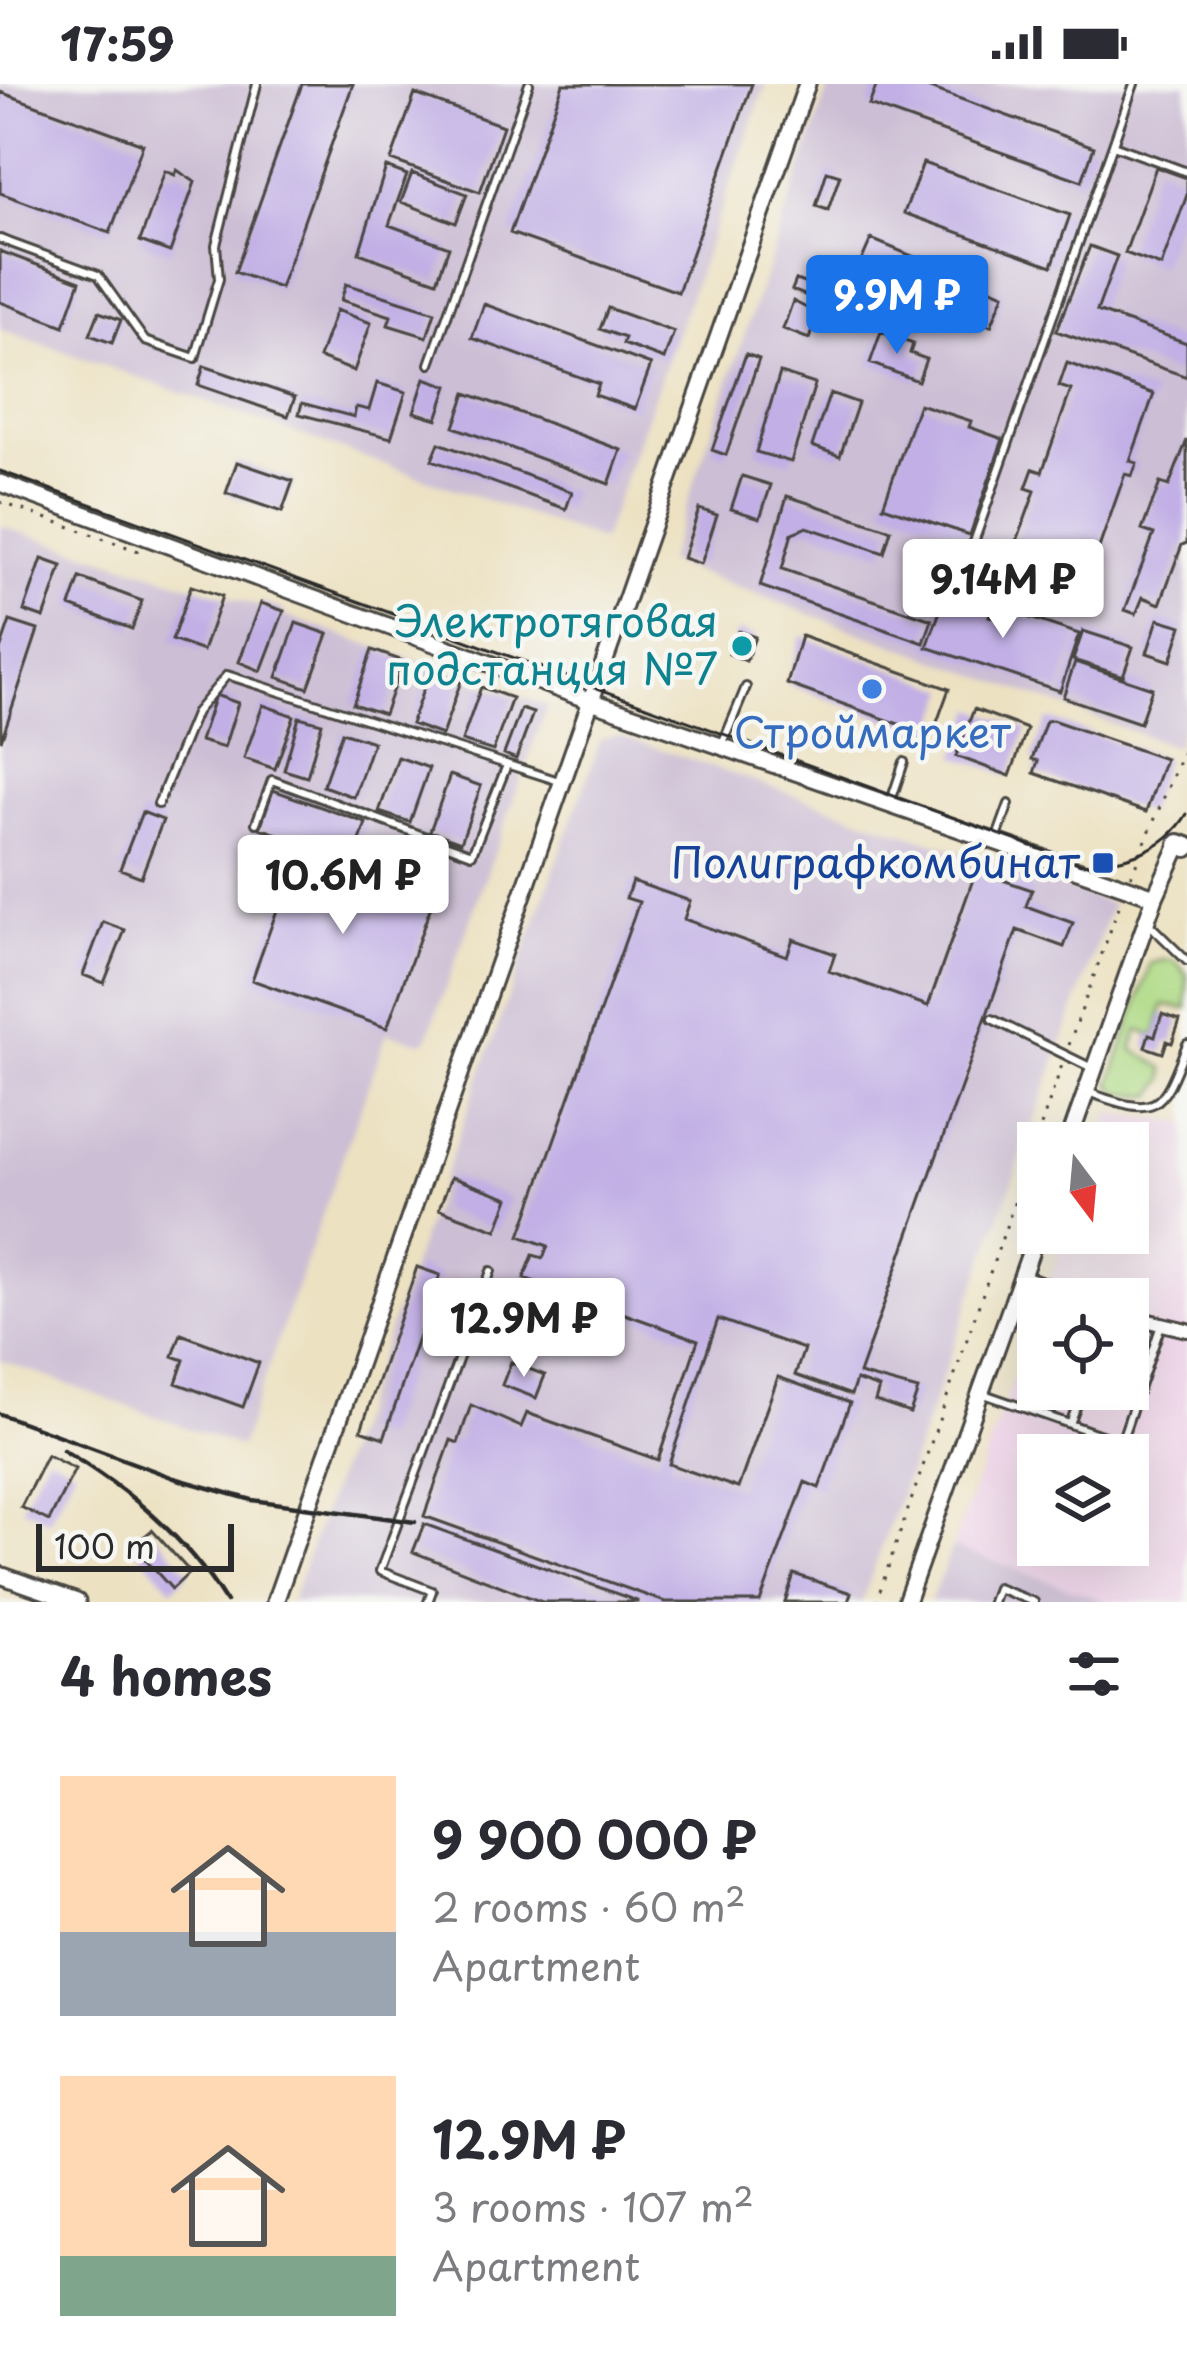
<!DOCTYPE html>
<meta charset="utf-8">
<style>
body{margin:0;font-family:"Playpen Sans",sans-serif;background:#f7f7f7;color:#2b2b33;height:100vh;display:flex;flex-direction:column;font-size:45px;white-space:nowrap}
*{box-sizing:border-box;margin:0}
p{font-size:39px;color:#7c7c81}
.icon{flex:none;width:66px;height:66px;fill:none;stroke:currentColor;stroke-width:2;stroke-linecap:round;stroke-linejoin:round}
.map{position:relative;height:1518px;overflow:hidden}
.details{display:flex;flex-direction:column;background:#fff;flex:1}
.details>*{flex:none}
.needle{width:78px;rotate:164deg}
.controls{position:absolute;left:1017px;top:1038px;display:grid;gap:24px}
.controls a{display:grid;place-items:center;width:132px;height:132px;border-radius:0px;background:#fff;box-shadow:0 12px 48px #0002;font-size:60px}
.scale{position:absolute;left:36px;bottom:30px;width:198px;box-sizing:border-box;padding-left:12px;border:6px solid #2b2b2b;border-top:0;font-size:33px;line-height:42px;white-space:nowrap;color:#2b2b2b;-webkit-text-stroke:9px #f6f6f2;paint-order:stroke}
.price{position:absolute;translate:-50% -102px;padding:0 27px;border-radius:12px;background:#fff;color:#222;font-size:39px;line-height:78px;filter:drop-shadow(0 3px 6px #0008)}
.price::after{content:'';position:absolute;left:50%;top:72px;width:36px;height:27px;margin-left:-18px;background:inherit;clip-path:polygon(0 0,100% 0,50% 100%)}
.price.active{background:#1a73e8;color:#fff}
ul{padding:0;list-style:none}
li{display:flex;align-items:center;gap:36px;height:300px;padding:0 60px}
li span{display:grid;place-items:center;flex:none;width:336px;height:240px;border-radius:0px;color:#555}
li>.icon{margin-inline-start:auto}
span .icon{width:144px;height:144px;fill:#fffc;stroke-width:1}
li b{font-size:51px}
h2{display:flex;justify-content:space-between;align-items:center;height:144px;padding:0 60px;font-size:51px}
.status{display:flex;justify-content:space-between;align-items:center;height:84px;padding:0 60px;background:#fff;direction:ltr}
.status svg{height:33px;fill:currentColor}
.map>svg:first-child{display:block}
.built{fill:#eed0e8;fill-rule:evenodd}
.industrial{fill:#ccbed4}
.green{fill:#afda85;stroke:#6d8258;stroke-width:3}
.building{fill:#c1afe5}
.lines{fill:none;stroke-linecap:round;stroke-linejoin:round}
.service-casing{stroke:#484642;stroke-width:12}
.minor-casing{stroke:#484642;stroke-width:18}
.tertiary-casing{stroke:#484642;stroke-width:21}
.primary-casing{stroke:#484642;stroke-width:24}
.path{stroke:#484642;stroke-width:3;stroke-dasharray:3 9;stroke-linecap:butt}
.service{stroke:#fff;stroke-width:6}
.minor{stroke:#fff;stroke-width:12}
.tertiary{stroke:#fff;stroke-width:15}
.primary{stroke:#fff;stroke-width:18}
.tram{stroke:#2b2b2b;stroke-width:3}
.rail{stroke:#2b2b2b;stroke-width:4.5}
.culture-dot{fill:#0f9aa8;stroke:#f6f6f2;stroke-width:4.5}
.shop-dot{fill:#3f7fe0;stroke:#f6f6f2;stroke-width:4.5}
.transit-dot{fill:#1a4fb4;stroke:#f6f6f2;stroke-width:4.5}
.labels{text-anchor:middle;stroke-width:9;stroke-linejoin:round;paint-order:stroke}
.culture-label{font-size:42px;fill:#0d838f;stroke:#f6f6f2;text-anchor:end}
.shop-label{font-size:42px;fill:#366cbe;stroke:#f6f6f2}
.transit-label{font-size:42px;fill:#164399;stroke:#f6f6f2;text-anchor:end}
</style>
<div class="status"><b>17:59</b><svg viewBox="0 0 49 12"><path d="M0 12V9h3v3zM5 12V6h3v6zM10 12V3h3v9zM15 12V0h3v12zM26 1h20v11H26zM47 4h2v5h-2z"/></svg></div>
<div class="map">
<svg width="1187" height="1518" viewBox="0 0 1187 1518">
<rect width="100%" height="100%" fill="#f6f6f2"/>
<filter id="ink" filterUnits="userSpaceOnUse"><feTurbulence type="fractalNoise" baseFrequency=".00833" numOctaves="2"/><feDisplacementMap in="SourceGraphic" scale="24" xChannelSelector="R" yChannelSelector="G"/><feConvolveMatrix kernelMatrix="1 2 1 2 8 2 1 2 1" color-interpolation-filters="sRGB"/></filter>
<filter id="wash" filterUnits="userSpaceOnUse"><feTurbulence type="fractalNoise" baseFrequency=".004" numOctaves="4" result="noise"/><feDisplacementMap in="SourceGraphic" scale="48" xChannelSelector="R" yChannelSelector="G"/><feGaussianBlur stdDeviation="2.7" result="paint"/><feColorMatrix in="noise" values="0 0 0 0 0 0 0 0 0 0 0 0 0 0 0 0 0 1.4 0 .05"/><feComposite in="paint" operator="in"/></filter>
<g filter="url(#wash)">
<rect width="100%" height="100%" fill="#ece1c1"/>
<!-- built -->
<path class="built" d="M1111,1029L1187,1039V1518H1109L952,1464L1038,1228V1305H1128V1215H1043L1067,1149H1128V1059H1100ZM1038,1371H1128V1461H1038Z"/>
<!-- industrial -->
<path class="industrial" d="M0,0H766L602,457L0,245Z
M830,0H1187V629L1175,663L667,478Z
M0,442L242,517L547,622L427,956L421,958L387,949L240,1363L0,1276Z
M619,651L1112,820L862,1518H291L601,655Z
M952,1464L969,1469L1109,1518H930Z"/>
<!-- green -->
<path class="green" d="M1164,876L1175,877L1187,891V925L1164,921L1155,952L1138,946L1132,965L1164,984L1165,995L1153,1012L1120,1009L1110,1000L1151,879Z"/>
<g id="blocks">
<!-- building -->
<path class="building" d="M302,0H353L280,204L235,188Z
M563,0H752L678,208L510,149Z
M877,0H919L1094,63L1082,97L869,21Z
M0,8L143,60L110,149L0,109Z
M415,10L503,42L480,108L391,76Z
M923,79L1070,131L1052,182L904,129Z
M386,83L407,91L389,141L449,163L437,197L359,169Z
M1156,83L1187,94V111L1161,182L1125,169Z
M177,86L195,98L170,168L140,157L165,87L175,91Z
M827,87L840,91L828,126L816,122Z
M412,89L467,110L456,139L401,118Z
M871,155L1004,210L991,242L857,187Z
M1090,162L1117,172L1097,227L1187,259V293L1056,247Z
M0,167L80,197L64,242L0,218Z
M796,196L828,208L824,219L792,206Z
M346,200L435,228L427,253L388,241L391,232L341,216Z
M793,217L818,230L809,255L783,245Z
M484,220L651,281L635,325L595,311L599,300L472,254Z
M608,224L674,248L664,275L623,260L625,254L600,245Z
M336,226L371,239L354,287L319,274Z
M99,228L121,236L112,259L90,251Z
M881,248L913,260L910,269L926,275L918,297L870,279Z
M746,270L759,275L726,371L712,366Z
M1067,279L1154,310L1130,377L1137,379L1132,392L1125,390L1089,492L1096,495L1086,522L1004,493L1035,407L1026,404L1033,385L1042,388L1071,306L1059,302Z
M204,282L295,313L288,332L198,301Z
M780,289L815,300L791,378L756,368Z
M425,294L448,302L437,335L414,328Z
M377,299L406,308L391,354L299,330L302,319L354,333L356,323L369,326Z
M466,309L621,366L609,400L454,343Z
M830,309L858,319L840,372L812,362Z
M919,320L971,337L969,343L1003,355L970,451L883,422Z
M1187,356V459L1182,461L1160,520L1143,513L1136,530L1125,526L1154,450L1142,446L1160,399L1169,402Z
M439,359L572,408L566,425L432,376Z
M237,378L293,397L282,428L226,409Z
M742,392L771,401L760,434L731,425Z
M787,412L891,446L884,469L807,443L792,449L782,485L932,536L924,559L760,502Z
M699,425L717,431L701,480L683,474Z
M42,475L62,482L44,534L24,527Z
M80,494L142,517L132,545L70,522Z
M191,502L222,512L203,567L172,556Z
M948,505L993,521L989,532L1000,536L1003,525L1079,550L1060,607L927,563Z
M261,519L284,527L261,587L239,578Z
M1158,535L1182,542L1171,577L1147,569Z
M10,537L38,546L1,657L0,566Z
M296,539L328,550L308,604L277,593Z
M738,547L755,553L746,577L729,570Z
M1083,547L1133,563L1123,592L1073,576Z
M801,552L949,605L932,652L787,600Z
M372,566L403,577L384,630L353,620Z
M1075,578L1152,604L1140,639L1063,613Z
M430,586L461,597L442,651L411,640Z
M481,603L512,614L493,667L462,657Z
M215,611L238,619L224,664L200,657Z
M263,621L294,632L275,685L244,674Z
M521,625L533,629L516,675L504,670Z
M974,625L1027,645L1010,692L956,672Z
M299,633L322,639L307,693L284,686Z
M1052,636L1165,675L1146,728L1034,689L1038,677L1032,675L1046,637Z
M342,648L373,658L354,713L323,702Z
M398,673L429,684L410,738L379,728Z
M450,691L481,702L461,758L430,747Z
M273,706L366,739L353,777L260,744Z
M142,728L163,736L141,793L120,785Z
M300,762L435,811L387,944L252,896Z
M976,787L1032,806L1026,822L1073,839L1064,863L1017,846L859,1290L918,1306L910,1329L875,1317L879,1304L856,1296L851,1311L795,1291L804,1265L718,1235L669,1380L738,1404L778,1293L850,1319L819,1404L805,1398L760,1518H665L424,1432L451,1356L458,1359L471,1321L521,1343L527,1329L658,1376L698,1256L524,1194L533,1171L543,1174L548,1162L520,1152L639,818L626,814L632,797L690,817L684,835L787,872L793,855L835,870L829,887L928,922Z
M103,838L125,846L104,899L83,891Z
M1162,930L1180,936L1172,959L1167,957L1163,969L1145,963L1149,950L1155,952Z
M451,1093L509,1114L497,1146L439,1125Z
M417,1183L440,1191L384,1354L361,1346Z
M181,1250L259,1279L243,1323L176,1299L184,1276L173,1272Z
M511,1278L545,1291L536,1314L502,1301Z
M47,1371L75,1385L49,1437L21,1423Z
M424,1440L637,1517V1518H542L413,1468Z
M152,1446L190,1488L172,1505L133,1462Z
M794,1490L851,1509L848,1518H785Z"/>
</g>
</g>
<g filter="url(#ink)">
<use href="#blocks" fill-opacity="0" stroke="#484642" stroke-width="3"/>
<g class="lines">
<defs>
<path id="service" d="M1113,61L1187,88
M0,155L98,191L145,257L195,274L219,195L216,161L257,0
M430,280L529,0
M923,511L959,484L973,461L1134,0
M722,661L746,603
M158,720L196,628L227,591L559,697
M890,720L904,678
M256,739L272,696L472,770L507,681
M996,756L1009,720
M1147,838L1187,877
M992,935L1090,983
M1088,1008C1160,1035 1161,1026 1187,960
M984,1310L1121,1358L1161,1241
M1070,1340L1083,1305
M1089,1349L1106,1362
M428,1518L432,1507L380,1487L491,1187
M992,1518L997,1504L1034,1518"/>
<path id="minor" d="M1023,1193L1083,1215
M1128,1232L1187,1246"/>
<path id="tertiary" d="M0,399L591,617L1155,813
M1068,1059L1155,813L1179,760
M0,1491L77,1518
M275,1518L807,0
M906,1518L1038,1147"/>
<path id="primary" d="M1179,760L1187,763"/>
</defs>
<!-- service casing -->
<use href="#service" class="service-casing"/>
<!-- minor casing -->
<use href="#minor" class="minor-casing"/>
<!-- tertiary casing -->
<use href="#tertiary" class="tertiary-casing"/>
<!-- primary casing -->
<use href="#primary" class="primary-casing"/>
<!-- path -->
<path class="path" d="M0,418L147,470
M1131,792L1187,658
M1069,961L1121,817
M876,1518L1062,981"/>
<!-- service -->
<use href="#service" class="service"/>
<!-- minor -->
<use href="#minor" class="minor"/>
<!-- tertiary -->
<use href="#tertiary" class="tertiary"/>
<!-- primary -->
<use href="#primary" class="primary"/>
<!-- tram -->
<path class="tram" d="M0,387L1081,780C1123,778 1164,768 1187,730"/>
<!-- rail -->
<path class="rail" d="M0,1330L174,1394L252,1416L415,1438
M63,1366C130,1407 184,1451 226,1518"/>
</g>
</g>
<!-- markers -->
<circle class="culture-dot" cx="742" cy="562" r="12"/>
<circle class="shop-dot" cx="872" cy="605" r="12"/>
<rect class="transit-dot" x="1091" y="767" width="24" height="24" rx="6"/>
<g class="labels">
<!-- culture labels -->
<g class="culture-label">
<text x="718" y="553">Электротяговая<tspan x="718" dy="48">подстанция №7</tspan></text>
</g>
<!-- shop labels -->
<g class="shop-label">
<text x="872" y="664">Строймаркет</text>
</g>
<!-- transit labels -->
<g class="transit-label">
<text x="1079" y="794">Полиграфкомбинат</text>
</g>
</g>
</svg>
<div class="controls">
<a><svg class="needle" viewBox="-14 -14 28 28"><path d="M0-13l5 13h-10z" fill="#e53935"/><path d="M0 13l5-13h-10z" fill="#7c7c81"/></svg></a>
<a><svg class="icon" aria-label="locate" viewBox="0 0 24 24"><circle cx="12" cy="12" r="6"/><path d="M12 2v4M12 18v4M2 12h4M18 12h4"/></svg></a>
<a><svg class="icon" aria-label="layers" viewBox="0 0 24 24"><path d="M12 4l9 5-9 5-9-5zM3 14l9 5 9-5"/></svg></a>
</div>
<div class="scale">100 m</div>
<b class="price active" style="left:897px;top:273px">9.9M ₽</b>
<b class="price" style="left:1003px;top:557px">9.14M ₽</b>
<b class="price" style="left:343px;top:853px">10.6M ₽</b>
<b class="price" style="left:524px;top:1296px">12.9M ₽</b>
</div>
<section class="details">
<h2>4 homes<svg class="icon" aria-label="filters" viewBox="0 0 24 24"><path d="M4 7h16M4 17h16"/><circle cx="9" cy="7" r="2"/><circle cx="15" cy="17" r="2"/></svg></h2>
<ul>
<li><span style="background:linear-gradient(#ffd9b3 65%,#9aa5b1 0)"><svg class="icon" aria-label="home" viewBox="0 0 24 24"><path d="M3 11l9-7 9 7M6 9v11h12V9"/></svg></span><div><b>9 900 000 ₽</b><p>2 rooms · 60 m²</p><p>Apartment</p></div></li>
<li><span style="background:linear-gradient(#ffd9b3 75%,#7fa58c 0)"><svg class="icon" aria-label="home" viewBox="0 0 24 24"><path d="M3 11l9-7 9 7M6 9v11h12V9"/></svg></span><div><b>12.9M ₽</b><p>3 rooms · 107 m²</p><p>Apartment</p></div></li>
</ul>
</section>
